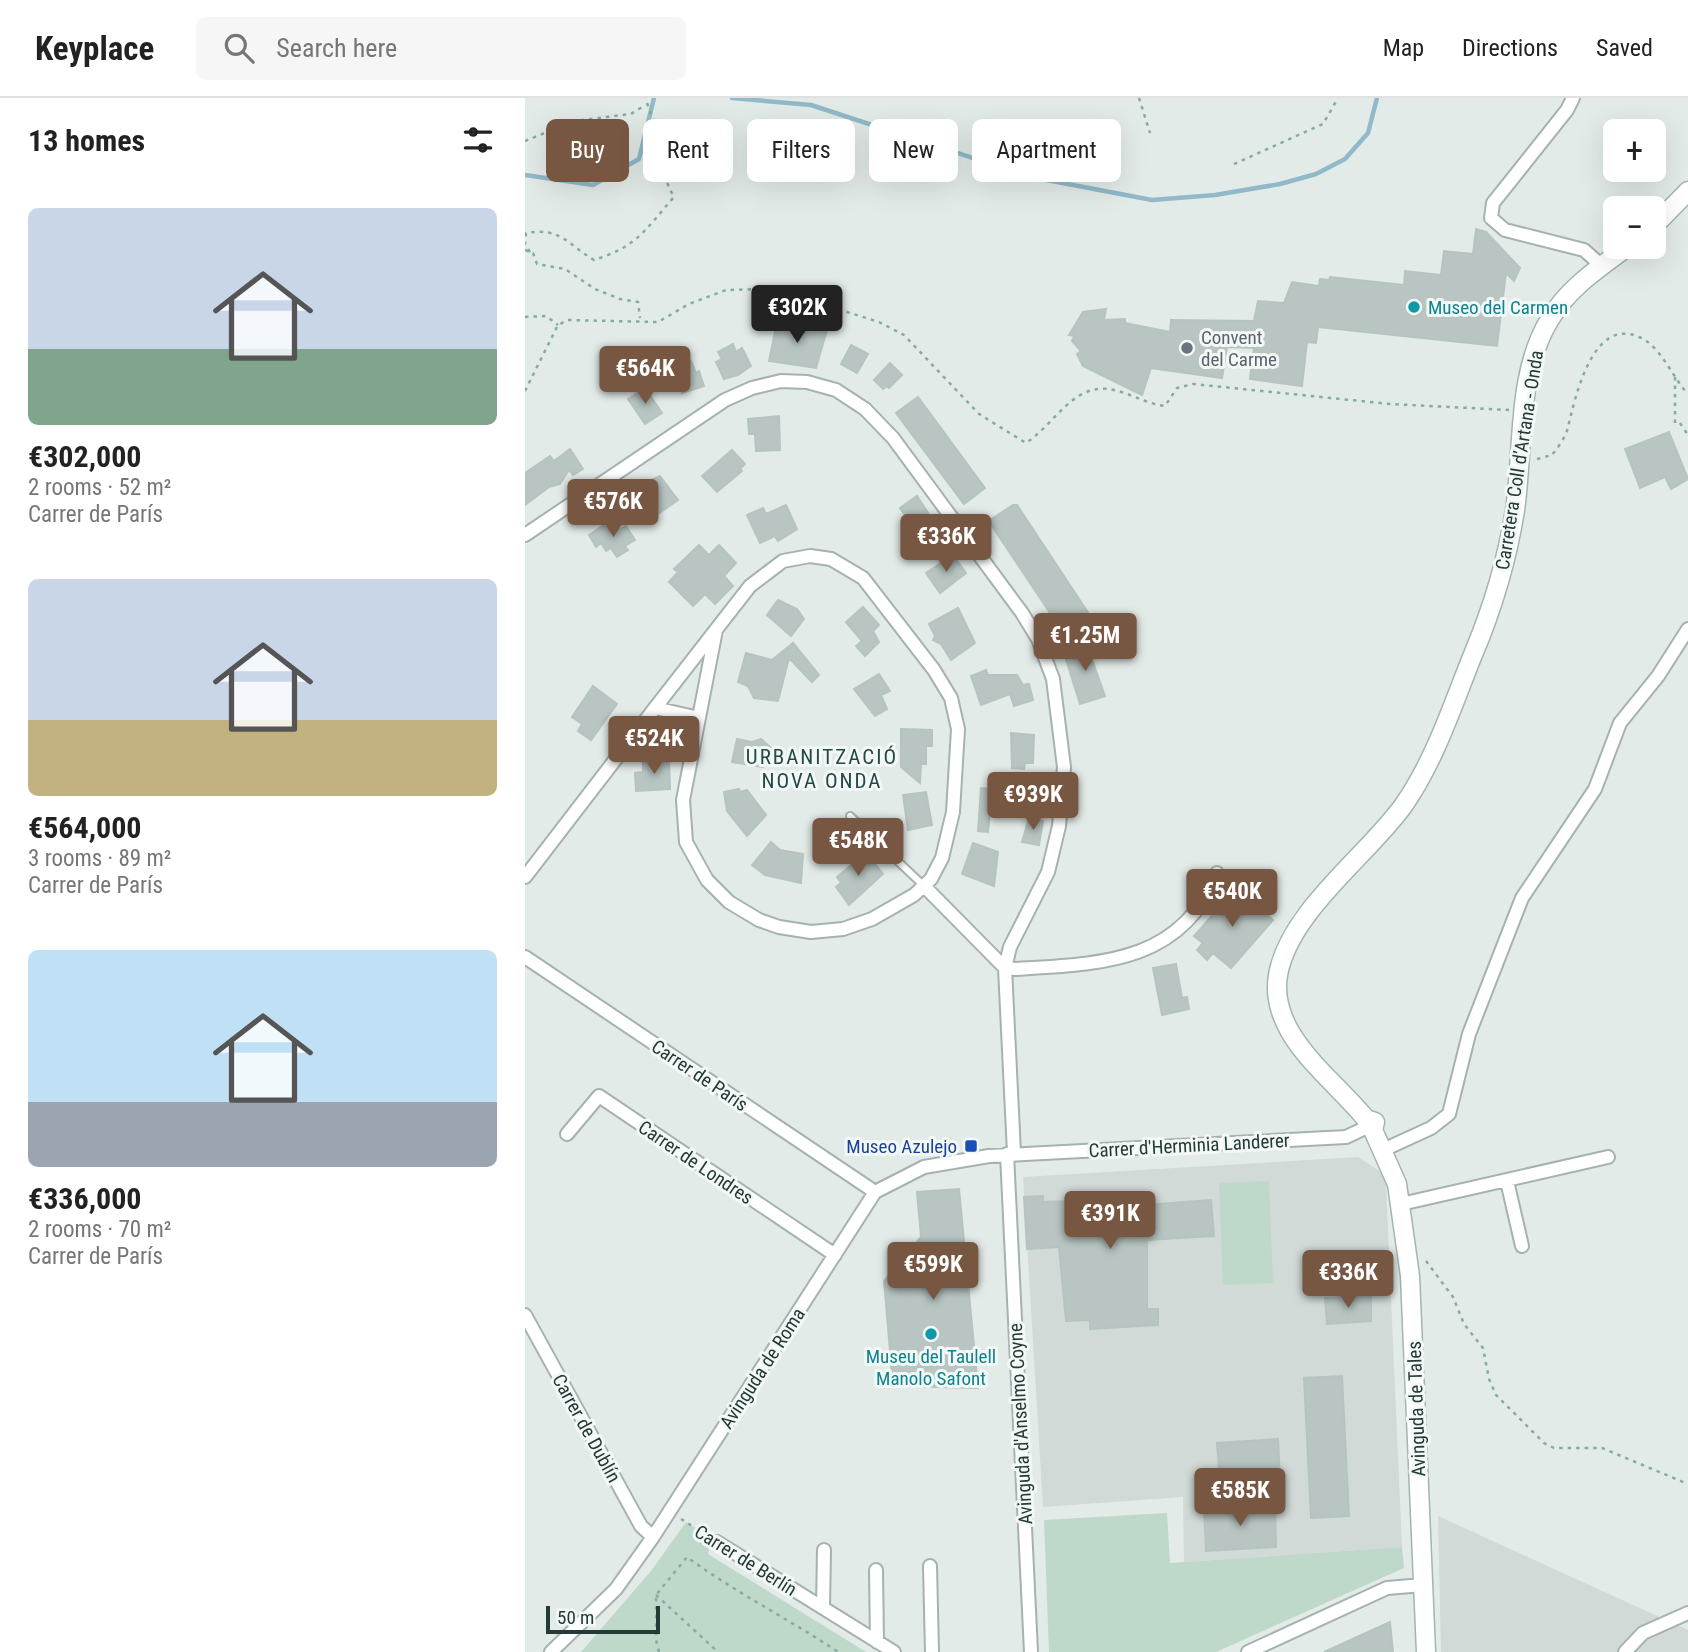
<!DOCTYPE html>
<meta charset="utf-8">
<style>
body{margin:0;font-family:"Roboto Condensed",sans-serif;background:#f6f6f6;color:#222;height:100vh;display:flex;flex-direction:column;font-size:26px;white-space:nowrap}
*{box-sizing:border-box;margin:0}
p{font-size:23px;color:#767676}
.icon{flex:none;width:38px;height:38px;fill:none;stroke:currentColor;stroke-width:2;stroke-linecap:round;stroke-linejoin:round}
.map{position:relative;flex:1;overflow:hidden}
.side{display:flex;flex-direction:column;background:#fff;width:525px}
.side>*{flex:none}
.hud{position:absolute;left:21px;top:21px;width:665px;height:63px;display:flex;gap:14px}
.buttons{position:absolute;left:1078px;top:21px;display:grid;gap:14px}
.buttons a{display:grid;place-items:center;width:63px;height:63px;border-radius:10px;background:#fff;box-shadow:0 7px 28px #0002;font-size:35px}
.scale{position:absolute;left:21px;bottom:18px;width:114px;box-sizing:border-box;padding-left:7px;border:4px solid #243a37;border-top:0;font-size:19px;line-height:24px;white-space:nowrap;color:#243a37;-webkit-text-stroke:5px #f3f8f6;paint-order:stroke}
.price{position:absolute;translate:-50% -60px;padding:0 16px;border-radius:7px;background:#785742;color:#fff;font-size:23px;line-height:46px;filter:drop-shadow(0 2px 4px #0008)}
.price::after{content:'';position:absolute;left:50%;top:42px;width:21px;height:16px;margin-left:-10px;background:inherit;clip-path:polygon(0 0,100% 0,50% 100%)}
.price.on{background:#222;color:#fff}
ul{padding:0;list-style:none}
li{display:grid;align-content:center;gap:14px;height:371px;padding:0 28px}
li span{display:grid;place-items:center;height:217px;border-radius:10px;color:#555}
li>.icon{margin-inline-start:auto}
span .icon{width:126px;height:126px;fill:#fffc;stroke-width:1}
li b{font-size:30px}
h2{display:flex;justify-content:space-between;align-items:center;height:84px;padding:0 28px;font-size:30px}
.tag{padding:0 24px;border-radius:10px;background:#fff;box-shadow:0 7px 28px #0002;font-size:24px;line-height:63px}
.tag.on{background:#785742;color:#fff}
header{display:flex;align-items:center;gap:42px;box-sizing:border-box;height:98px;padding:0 35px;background:#fff;border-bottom:2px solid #e0e0e0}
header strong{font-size:33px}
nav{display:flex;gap:38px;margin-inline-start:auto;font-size:24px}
.search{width:490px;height:63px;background:#f6f6f6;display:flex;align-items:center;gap:18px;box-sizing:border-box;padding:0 24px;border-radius:10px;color:#767676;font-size:26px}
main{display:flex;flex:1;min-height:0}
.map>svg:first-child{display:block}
.built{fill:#d1dad7}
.green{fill:#bed9c9}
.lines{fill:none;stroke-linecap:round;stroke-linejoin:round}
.stream{stroke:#91b9c9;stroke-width:4.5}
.building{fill:#b8c5c2;stroke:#b6c4c0;stroke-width:2}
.service-casing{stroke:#a6b2af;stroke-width:10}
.minor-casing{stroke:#a6b2af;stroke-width:16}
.secondary-casing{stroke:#a2b5b1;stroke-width:21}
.path{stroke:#87aba4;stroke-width:2.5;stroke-dasharray:3.5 5;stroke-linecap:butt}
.service{stroke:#fff;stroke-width:6}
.minor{stroke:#fff;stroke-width:12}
.secondary{stroke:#fff;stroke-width:18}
.culture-dot{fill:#0f9aa8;stroke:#f3f8f6;stroke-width:2.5}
.worship-dot{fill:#6b7280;stroke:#f3f8f6;stroke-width:2.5}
.transit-dot{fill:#1a4fb4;stroke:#f3f8f6;stroke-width:2.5}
.labels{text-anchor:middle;stroke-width:6;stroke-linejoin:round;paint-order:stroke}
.culture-label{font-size:19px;fill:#0d838f;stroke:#f3f8f6;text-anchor:start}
.worship-label{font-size:19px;fill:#5b616d;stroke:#f3f8f6;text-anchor:start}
.street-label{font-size:19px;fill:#243a37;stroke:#f3f8f6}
.transit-label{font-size:19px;fill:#164399;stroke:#f3f8f6;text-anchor:end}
.neighbourhood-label{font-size:21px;letter-spacing:2px;fill:#234a46;stroke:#f3f8f6}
</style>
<header>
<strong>Keyplace</strong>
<div class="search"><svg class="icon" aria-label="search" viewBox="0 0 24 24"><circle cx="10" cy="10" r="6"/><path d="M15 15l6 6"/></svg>Search here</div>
<nav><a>Map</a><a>Directions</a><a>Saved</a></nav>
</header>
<main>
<section class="side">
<h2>13 homes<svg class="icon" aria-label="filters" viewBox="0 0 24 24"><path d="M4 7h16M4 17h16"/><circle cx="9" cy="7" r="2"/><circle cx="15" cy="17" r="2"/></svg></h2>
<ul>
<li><span style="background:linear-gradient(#c9d6e8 65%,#7fa58c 0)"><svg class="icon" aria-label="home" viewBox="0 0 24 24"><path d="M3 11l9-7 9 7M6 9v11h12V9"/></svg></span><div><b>€302,000</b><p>2 rooms · 52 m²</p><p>Carrer de París</p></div></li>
<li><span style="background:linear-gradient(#c9d6e8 65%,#c2b280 0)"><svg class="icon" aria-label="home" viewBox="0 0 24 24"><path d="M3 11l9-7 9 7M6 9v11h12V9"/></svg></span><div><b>€564,000</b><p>3 rooms · 89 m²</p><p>Carrer de París</p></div></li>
<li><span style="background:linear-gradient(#bfe0f5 70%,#9aa5b1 0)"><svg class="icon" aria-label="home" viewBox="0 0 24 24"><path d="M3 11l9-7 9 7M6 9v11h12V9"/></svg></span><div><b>€336,000</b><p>2 rooms · 70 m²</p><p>Carrer de París</p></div></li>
</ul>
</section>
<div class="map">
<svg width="1163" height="1554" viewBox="0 0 1163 1554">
<rect width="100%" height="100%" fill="#e3ebe8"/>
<!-- built -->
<path class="built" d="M833,1059L856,1074L861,1086L877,1449L659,1464L658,1399L518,1409L498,1079Z
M913,1418L1163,1532V1554H916Z"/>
<!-- green -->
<path class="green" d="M744,1083L748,1185L698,1187L694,1085Z
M642,1415L645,1465L877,1449L879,1470L691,1554H524L519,1422Z
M161,1424L187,1441L183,1456L341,1554H56L126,1473Z"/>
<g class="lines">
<!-- stream -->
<path class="stream" d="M207,0L286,7L506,79L627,102L690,97L755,86L791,76L820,61L843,35L852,0
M0,77L68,87L114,61L129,0"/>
</g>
<!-- building -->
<path class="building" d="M951,131L961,134L995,170L989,183L981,175L972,248L793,229L791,245L782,244L777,288L725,281L729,250L702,249L697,280L626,270L617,297L558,268L552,256L556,253L547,243L549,238L544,237L558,214L581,211L579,222L600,221V225L645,234L646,222L729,223L733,203L759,205L767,184L794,188L795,181L804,182L805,179L879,187L880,173L916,177L919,153L948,156Z
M252,224L302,232L291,270L244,263Z
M208,246L211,254L217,250L226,268L213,277L199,281L191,264L197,261L193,254Z
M326,247L343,256L332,275L316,266Z
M157,254L160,265L166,263L171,275L174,273L179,288L157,295L152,279L144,282L137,260Z
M365,265L377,277L364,290L362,288L358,291L349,282Z
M120,290L137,315L120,326L103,301Z
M393,299L460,390L439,406L371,315Z
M254,318L255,352L231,353L230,336H224L223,321Z
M1144,334L1163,381L1146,391L1140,379L1115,390L1100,351Z
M45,351L58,371L48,377L44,372L35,386L24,389L0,407V375L25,358L29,363Z
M207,352L220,366L215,371L217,373L192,394L177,378Z
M135,378L153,402L127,420L110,396L118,386Z
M392,398L409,424L393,436L375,410Z
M261,407L272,431L253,443L250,438L235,445L222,417L238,410L241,416Z
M488,407H492L564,516L539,536L467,428L465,422Z
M79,427L82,432L91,427L94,432L101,428L110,442L100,448L103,452L92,459L86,450L81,453L76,445L71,449L64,437Z
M174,447L184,457L194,447L211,465L199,478L208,488L190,506L180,496L168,508L144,484L153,474L149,471Z
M428,457L441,475L415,495L401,475Z
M253,502L272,511L279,521L266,538L242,517Z
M338,509L354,527L348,533L354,544L340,558L331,548L337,543L321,524Z
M433,510L450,545L426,562L416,546L408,542L410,538L404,526Z
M569,543L573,552L565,556L580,598L555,606L539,555Z
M268,545L294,577L287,584L264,560L253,603L229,600L223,588L213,584L221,555L247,562Z
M461,572L463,577H492L498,587L504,586L508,602L489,608L485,596L456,607L446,578Z
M354,576L365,593L356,597L362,611L350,618L329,591Z
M68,588L92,606L66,642L53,633L57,626L47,619Z
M376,631L407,632V648H401V666H396L395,685L376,669Z
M486,635L509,637L508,665H500L499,671L487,670Z
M212,641L227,644L236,641L253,656L240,655L238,669L207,664Z
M144,661L145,691L111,693L110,675L118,674V663Z
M456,690L480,693L478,707L466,706L463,734L453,733Z
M214,691L215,694L222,692L241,717L222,738L202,713L199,694Z
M401,694L407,727L383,732L378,697Z
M504,720L518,723L514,747L497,744Z
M246,744L255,752L278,756L276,785L240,777L227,767Z
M448,745L473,754L469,788L437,776Z
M341,755L358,776L324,807L311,789L316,785L312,779Z
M711,790L748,822L706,870L688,855L682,862L672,852L678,845L669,838Z
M651,866L657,900L662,899L664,911L637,917L628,870Z
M434,1091L453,1290L368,1288L359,1183L396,1139L392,1094Z
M620,1094V1107L686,1102L689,1138L622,1142V1211H633V1227L565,1231V1222L541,1223L534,1149L502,1151L499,1099L518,1098V1104L545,1103V1098L602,1099V1095Z
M846,1198V1223L802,1226L800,1200Z
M817,1278L824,1418L786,1420L779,1280Z
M753,1341L755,1381L695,1384L692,1345Z
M750,1407L751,1449L681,1453L679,1411Z
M865,1524L868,1554H799Z"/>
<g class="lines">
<defs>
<path id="service" d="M325,718L398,787"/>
<path id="minor" d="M1048,0L1042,12L968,105L966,120L980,132L1059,152L1077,168
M0,437L200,302L227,290L256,283L282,284L311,292L340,311L368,340L497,515L513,541L528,581L539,669L534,728L523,774L485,849L480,870L489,1055
M130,610L174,620
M0,779L130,610L225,488L258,463L285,458L306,461L338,480L409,572L426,600L433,631L428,714L417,760L406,781L389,797L347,821L318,831L286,834L254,829L234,822L204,804L182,782L161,744L158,702L191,532
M399,788L480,870L490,871C573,866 657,866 692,775
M0,859L350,1094
M42,1036L74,998L310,1157
M858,1052L906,1030L924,1016L944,936L997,800L1070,691L1095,625L1133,578L1163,531
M482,1056L506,1554
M982,1083L997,1148
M876,1106L1083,1059
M0,1217L116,1428L128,1439
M192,1444L369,1554
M405,1468L407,1554
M351,1472L352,1544
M298,1510L299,1452
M26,1554L91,1491L128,1439L350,1094L399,1069L464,1058L821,1039L838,1031
M723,1554L862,1490L898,1487
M1100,1554L1118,1535L1163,1515"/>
<path id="secondary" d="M1129,128L1163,93
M841,1021C808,980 743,937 753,877C764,814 841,759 878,708C909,664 927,609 947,559C967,512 982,463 990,412C999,350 991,276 1025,221C1043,190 1074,170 1102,149
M841,1021L850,1024L848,1032L872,1086L885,1178L901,1554"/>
</defs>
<!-- service casing -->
<use href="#service" class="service-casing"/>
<!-- minor casing -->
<use href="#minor" class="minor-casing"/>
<!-- secondary casing -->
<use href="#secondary" class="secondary-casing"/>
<!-- path -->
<path class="path" d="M614,0L625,35
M0,43L49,23L106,16L120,7
M709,66L798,26L813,0
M0,152L8,155L12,166L40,171L70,191L95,201L113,204L115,220
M5,154L0,146L1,135C36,129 42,146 69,162C113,148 120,132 149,99C138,80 137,62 127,43L131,28L120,0
M0,219L21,218L33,227
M1150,279V325H1155L1163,337
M0,293L33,227L43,222L133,224L164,206L201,192L240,191L274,199L354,224L379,237L454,316L501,345C532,324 549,283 589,292C607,296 622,306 640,308L652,290L668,286L865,306L984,312
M1012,361L1027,357C1033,349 1041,339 1043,329C1050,301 1067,218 1114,239C1136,248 1147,279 1163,296
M901,1163L928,1199L939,1226L958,1250L964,1281L971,1297L1019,1345L1029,1350H1077L1163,1386
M156,1421L180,1436
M131,1497L193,1554
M134,1554L131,1542V1497L162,1459C211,1495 264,1521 313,1554"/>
<!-- service -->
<use href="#service" class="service"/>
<!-- minor -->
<use href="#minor" class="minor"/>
<!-- secondary -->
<use href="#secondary" class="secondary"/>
</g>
<!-- markers -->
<g class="culture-dot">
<circle cx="889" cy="209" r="7"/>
<circle cx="406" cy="1236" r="7"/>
</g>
<circle class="worship-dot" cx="662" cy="250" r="7"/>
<rect class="transit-dot" x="439" y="1041" width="14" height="14" rx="3.5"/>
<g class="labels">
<!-- culture labels -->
<g class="culture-label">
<text x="903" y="216">Museo del Carmen</text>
<text x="406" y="1265" text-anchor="middle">Museu del Taulell<tspan x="406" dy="22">Manolo Safont</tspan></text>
</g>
<!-- worship labels -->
<g class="worship-label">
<text x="676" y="246">Convent<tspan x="676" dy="22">del Carme</tspan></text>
</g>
<!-- street labels -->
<g class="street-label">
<text transform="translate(994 362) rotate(-81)" y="7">Carretera Coll d’Artana - Onda</text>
<text transform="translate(175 977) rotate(34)" y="7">Carrer de París</text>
<text transform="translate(664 1047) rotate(-3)" y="7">Carrer d'Herminia Landerer</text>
<text transform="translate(171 1064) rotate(34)" y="7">Carrer de Londres</text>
<text transform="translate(237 1270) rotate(-57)" y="7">Avinguda de Roma</text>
<text transform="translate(891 1311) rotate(-92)" y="7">Avinguda de Tales</text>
<text transform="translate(495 1326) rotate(-93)" y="7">Avinguda d'Anselmo Coyne</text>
<text transform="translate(62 1330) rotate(61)" y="7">Carrer de Dublín</text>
<text transform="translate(221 1462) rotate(32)" y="7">Carrer de Berlín</text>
</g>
<!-- transit labels -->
<g class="transit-label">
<text x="432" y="1055">Museo Azulejo</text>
</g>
<!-- neighbourhood labels -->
<g class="neighbourhood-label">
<text x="297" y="666">URBANITZACIÓ<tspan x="297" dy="24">NOVA ONDA</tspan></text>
</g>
</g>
</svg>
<div class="buttons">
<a>+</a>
<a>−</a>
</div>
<div class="scale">50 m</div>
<b class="price on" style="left:272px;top:247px">€302K</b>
<b class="price" style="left:120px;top:308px">€564K</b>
<b class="price" style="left:88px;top:441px">€576K</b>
<b class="price" style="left:421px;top:476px">€336K</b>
<b class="price" style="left:560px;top:575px">€1.25M</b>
<b class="price" style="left:129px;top:678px">€524K</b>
<b class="price" style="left:508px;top:734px">€939K</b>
<b class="price" style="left:333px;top:780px">€548K</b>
<b class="price" style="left:707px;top:831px">€540K</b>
<b class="price" style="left:585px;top:1153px">€391K</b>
<b class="price" style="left:408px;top:1204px">€599K</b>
<b class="price" style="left:823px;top:1212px">€336K</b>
<b class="price" style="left:715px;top:1430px">€585K</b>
<div class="hud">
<a class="tag on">Buy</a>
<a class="tag">Rent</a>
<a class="tag">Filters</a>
<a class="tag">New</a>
<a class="tag">Apartment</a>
</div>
</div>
</main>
